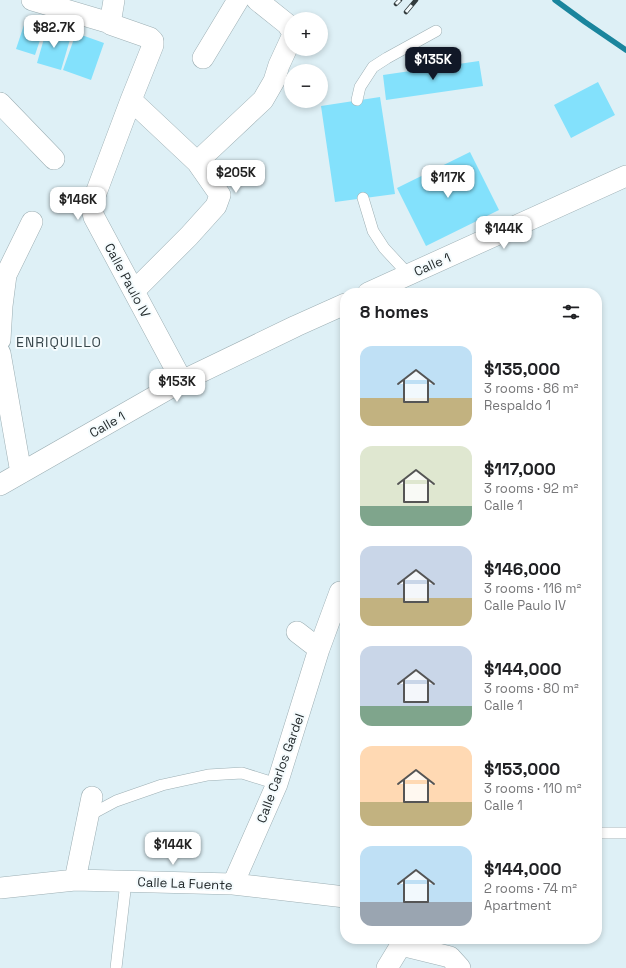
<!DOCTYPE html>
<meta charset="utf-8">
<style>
body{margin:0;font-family:"Space Grotesk",sans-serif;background:#f2f2f2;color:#202124;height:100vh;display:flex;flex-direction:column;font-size:15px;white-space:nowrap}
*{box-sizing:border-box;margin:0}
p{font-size:13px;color:#757577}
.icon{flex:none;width:22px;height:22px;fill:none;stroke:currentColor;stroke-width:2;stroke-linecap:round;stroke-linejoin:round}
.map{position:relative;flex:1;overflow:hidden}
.panel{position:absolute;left:340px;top:288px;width:262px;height:656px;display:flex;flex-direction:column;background:#fff;border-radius:16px;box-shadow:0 2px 6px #0003}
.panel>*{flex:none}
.fabs{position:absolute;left:284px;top:12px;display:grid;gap:8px}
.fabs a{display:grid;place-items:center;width:44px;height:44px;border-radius:50%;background:#fff;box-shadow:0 2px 6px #0003;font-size:20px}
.price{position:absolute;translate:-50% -34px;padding:0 9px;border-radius:8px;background:#fff;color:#222;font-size:13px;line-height:26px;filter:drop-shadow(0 1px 2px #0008)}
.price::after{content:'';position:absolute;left:50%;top:24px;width:12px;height:9px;margin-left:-6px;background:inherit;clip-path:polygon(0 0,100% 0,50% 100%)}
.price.current{background:#111827;color:#fff}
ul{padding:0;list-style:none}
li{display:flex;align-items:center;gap:12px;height:100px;padding:0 20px}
li span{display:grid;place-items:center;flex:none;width:112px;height:80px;border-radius:12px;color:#555}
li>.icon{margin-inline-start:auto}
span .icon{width:48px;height:48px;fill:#fffc;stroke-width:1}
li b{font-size:17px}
h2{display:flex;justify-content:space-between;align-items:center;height:48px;padding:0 20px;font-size:17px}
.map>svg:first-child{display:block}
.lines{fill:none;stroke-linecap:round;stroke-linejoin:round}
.stream{stroke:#1a859d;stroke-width:5.5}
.building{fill:#83e1fc}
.lane-casing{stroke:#9dafb4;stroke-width:12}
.street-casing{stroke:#9dafb4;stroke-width:22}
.lane{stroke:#fff;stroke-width:11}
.street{stroke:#fff;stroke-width:21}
.rail-casing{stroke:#323b3d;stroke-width:4.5}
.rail{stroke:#f4fbfd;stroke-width:3;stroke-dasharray:9;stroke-linecap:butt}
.labels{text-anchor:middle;stroke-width:4;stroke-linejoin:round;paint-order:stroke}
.street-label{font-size:13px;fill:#1e2527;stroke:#f4fbfd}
.neighbourhood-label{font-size:14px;letter-spacing:1px;fill:#38474c;stroke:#f4fbfd}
</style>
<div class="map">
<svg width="626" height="968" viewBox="0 0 626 968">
<rect width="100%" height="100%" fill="#def0f6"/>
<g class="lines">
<!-- stream -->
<path class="stream" d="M555,0L585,22L626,50"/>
</g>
<!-- building -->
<path class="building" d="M25,22L44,28L35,55L16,49Z
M47,28L71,36L61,70L37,63Z
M76,33L104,43L91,80L63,70Z
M479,61L483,86L386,100L383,75Z
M598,82L615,115L571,138L554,105Z
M380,97L395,194L335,202L321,106Z
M470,152L499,210L426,246L397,188Z"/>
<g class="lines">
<defs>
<path id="lane" d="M357,100L360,87L373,67L387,58L436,31
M363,198L373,231L384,248L409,275
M88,816L116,801L162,785L208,775L242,773L277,784
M597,833H626
M116,968L126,882"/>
<path id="street" d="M32,0L110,23
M114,0L110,24L150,38L153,41V45L131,100L93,201L92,209L94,217L182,381
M257,0L287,24L291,30
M203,58L238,0
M131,100L197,162L220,195L216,206L189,236L134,291
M0,103L54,159
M197,162L263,100L274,81L279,65L291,39
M368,293L626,176
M0,340L2,306L6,275L32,222
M0,353L21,473
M0,485L182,381L296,326L345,304
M297,632L319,649
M75,880L92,797
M233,884L277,784L319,649L340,592
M0,888L75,880L233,884L345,897
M401,945L450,957L460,968
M387,968L401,945"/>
</defs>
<!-- lane casing -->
<use href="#lane" class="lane-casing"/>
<!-- street casing -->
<use href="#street" class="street-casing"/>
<!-- lane -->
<use href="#lane" class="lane"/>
<!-- street -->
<use href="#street" class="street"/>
<defs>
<path id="rail" d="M396,4L400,0
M406,12L416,0"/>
</defs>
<!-- rail casing -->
<use href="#rail" class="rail-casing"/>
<!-- rail -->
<use href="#rail" class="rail"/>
</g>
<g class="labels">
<!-- street labels -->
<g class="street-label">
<text transform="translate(432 264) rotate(-24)" y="5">Calle 1</text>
<text transform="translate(128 280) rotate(62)" y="5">Calle Paulo IV</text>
<text transform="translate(107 424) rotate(-30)" y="5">Calle 1</text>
<text transform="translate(280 768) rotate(-70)" y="5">Calle Carlos Gardel</text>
<text transform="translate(185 883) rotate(2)" y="5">Calle La Fuente</text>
</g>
<!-- neighbourhood labels -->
<g class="neighbourhood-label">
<text x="59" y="347">ENRIQUILLO</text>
</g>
</g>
</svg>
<div class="fabs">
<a>+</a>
<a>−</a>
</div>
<b class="price" style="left:54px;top:49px">$82.7K</b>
<b class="price current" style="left:433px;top:81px">$135K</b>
<b class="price" style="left:236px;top:194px">$205K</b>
<b class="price" style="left:448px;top:199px">$117K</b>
<b class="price" style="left:78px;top:221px">$146K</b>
<b class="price" style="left:504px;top:250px">$144K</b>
<b class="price" style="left:177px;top:403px">$153K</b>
<b class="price" style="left:173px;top:866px">$144K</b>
<section class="panel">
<h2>8 homes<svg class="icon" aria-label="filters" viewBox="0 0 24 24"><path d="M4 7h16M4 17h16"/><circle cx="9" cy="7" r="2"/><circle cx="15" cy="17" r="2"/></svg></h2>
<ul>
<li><span style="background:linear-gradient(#bfe0f5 65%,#c2b280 0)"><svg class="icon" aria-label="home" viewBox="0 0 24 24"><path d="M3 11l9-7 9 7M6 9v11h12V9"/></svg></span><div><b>$135,000</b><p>3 rooms · 86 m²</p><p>Respaldo 1</p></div></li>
<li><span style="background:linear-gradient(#dfe7d0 75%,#7fa58c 0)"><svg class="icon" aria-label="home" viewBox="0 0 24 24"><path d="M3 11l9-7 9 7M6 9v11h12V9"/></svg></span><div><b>$117,000</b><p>3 rooms · 92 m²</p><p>Calle 1</p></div></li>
<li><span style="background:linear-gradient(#c9d6e8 65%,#c2b280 0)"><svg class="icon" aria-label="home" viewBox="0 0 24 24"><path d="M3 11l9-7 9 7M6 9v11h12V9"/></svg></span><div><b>$146,000</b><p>3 rooms · 116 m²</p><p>Calle Paulo IV</p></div></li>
<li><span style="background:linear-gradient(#c9d6e8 75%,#7fa58c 0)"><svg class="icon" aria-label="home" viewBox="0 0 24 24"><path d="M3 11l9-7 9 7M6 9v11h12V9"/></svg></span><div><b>$144,000</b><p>3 rooms · 80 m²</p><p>Calle 1</p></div></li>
<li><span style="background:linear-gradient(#ffd9b3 70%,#c2b280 0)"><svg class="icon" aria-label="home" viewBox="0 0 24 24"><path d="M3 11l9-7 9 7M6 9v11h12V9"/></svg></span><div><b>$153,000</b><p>3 rooms · 110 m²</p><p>Calle 1</p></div></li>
<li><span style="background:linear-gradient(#bfe0f5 70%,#9aa5b1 0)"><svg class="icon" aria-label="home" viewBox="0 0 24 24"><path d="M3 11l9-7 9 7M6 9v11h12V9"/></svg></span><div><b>$144,000</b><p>2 rooms · 74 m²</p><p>Apartment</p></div></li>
</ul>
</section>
</div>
